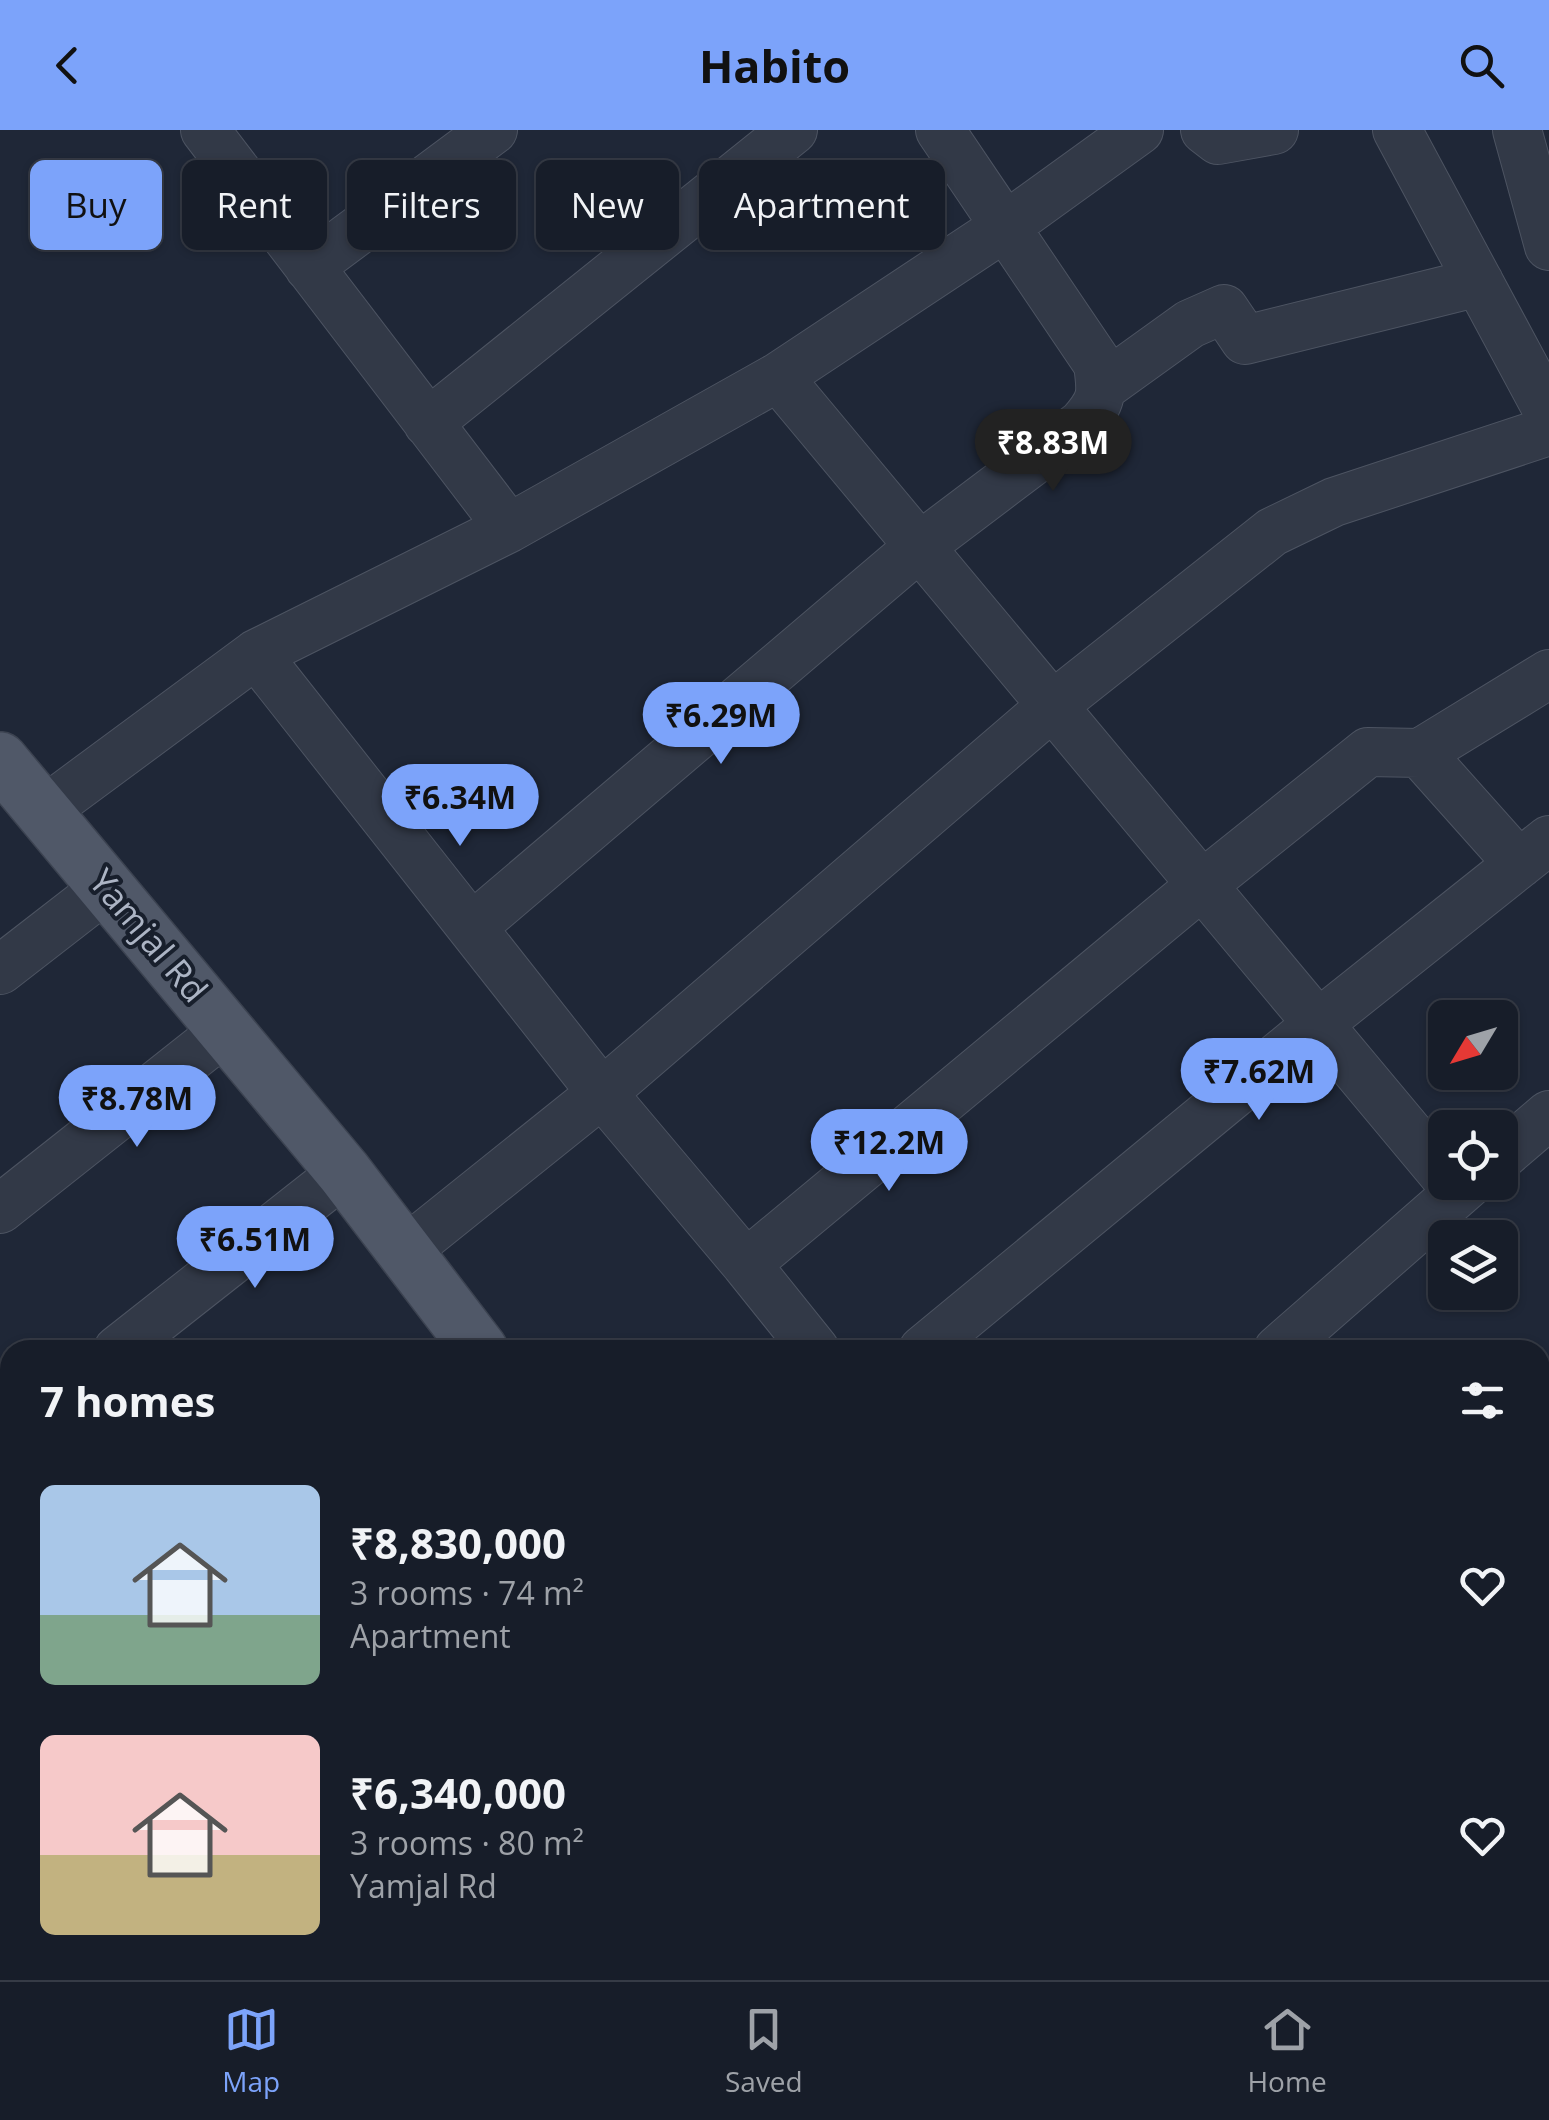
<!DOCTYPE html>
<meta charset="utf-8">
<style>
body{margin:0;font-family:"Open Sans",sans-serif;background:#202631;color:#f1f3f6;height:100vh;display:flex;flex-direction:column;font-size:38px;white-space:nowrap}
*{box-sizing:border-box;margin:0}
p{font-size:32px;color:#9ea2a8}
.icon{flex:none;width:55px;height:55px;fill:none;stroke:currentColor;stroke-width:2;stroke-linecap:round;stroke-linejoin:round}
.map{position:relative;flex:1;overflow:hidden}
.panel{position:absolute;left:0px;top:1210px;width:1550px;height:640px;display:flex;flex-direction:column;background:#171d29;border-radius:30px 30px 0 0;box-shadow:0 2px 8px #0004,0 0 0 2px #363b46}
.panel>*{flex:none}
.guide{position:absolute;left:30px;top:30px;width:1000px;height:90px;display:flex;gap:20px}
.needle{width:65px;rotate:232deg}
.controls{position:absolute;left:1428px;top:870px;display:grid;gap:20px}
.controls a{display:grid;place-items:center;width:90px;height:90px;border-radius:15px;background:#171d29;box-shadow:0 2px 8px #0004,0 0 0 2px #363b46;font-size:50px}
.price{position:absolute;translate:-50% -85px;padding:0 22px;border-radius:35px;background:#7ca3fa;color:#111;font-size:32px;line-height:65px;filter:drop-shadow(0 2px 5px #0008)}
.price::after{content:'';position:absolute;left:50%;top:60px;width:30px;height:22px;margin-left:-15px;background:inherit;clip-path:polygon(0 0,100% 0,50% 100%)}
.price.selected{background:#222;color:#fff}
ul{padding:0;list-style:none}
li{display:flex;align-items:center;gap:30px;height:250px;padding:0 40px}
li span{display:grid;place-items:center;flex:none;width:280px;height:200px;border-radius:15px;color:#555}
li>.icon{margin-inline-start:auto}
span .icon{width:120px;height:120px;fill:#fffc;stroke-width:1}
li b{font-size:42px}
h2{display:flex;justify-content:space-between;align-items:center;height:120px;padding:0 40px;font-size:42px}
.tag{padding:0 35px;border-radius:15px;background:#171d29;box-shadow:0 2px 8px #0004,0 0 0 2px #363b46;font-size:35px;line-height:90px}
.tag.selected{background:#7ca3fa;color:#111}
header{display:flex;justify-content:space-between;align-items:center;height:130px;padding:0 40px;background:#7ca3fa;color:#111;font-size:45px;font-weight:700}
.menu{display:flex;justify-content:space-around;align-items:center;height:140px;border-top:2px solid #363b46;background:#171d29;font-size:28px;color:#9ea2a8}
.menu a{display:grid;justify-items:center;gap:5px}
.menu .selected{color:#7ca3fa}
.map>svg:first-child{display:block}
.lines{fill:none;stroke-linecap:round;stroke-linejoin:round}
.minor-casing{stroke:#4d5462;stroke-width:50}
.major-casing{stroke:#3c4351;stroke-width:58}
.minor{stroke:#323947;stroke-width:48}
.major{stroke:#505868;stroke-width:55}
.labels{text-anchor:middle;stroke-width:8;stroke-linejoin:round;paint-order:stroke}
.street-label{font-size:35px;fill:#acb4c4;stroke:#181f2c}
</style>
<header><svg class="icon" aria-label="back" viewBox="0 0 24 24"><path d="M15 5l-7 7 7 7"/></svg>Habito<svg class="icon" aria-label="search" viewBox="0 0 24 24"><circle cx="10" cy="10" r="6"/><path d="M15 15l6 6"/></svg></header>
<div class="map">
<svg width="1549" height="1850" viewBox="0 0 1549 1850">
<rect width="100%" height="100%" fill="#1f2737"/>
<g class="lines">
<defs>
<path id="minor" d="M205,0L509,398
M1205,0L1218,10L1274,0
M1397,0L1549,283
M1517,0L1549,116
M309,137L493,0
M778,247L1445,1046
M1101,258L1190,194L1224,179L1245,210L1479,152
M428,293L793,0
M256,524L602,963L746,1134L1202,755L1368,622L1420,623L1519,734
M1420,623L1549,544
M45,680L256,524L509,398L778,247L1006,96L1139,0
M472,797L919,417L1082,294C1103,270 1102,264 1098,234L940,0
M0,840L107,757
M1500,1027L1549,985
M0,1079L226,900
M405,1121L602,963L1052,576L1272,402L1334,372L1549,301
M746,1134L815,1220
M118,1220L344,1042
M923,1220L1318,894L1549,710
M1278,1220L1470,1052
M0,1266L10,1279
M1540,1280L1549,1273
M1540,1537L1549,1529
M0,1551L10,1544
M0,1811L10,1803
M460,1840L468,1850
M1326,1840L1335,1850
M285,1850L298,1840
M604,1850L618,1840
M940,1850L953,1840
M1542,1850L1549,1844"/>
<path id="major" d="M0,630L344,1042L480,1220
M985,1840L994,1850"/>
</defs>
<!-- minor casing -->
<use href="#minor" class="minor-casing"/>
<!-- major casing -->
<use href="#major" class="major-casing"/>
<!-- minor -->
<use href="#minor" class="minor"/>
<!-- major -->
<use href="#major" class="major"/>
</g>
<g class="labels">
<!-- street labels -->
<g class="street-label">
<text transform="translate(148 806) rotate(50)" y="12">Yamjal Rd</text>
</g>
</g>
</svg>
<div class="controls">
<a><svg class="needle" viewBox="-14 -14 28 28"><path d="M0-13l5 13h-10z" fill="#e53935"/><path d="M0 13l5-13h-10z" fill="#9ea2a8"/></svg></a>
<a><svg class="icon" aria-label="locate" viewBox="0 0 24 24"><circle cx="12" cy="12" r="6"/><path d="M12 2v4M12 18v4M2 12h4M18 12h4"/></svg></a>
<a><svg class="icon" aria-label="layers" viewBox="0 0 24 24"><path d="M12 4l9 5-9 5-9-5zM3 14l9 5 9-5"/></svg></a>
</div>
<b class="price selected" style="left:1053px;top:364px">₹8.83M</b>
<b class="price" style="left:721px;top:637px">₹6.29M</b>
<b class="price" style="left:460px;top:719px">₹6.34M</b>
<b class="price" style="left:1259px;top:993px">₹7.62M</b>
<b class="price" style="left:137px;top:1020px">₹8.78M</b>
<b class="price" style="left:889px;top:1064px">₹12.2M</b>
<b class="price" style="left:255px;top:1161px">₹6.51M</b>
<div class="guide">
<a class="tag selected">Buy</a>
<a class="tag">Rent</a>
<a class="tag">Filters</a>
<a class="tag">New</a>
<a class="tag">Apartment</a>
</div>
<section class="panel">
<h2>7 homes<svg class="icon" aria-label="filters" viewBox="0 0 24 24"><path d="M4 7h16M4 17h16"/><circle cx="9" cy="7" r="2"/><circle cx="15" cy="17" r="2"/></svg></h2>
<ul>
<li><span style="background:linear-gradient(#a9c7e8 65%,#7fa58c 0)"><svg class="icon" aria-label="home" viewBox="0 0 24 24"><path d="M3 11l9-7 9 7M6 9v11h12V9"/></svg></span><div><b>₹8,830,000</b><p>3 rooms · 74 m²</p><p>Apartment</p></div><svg class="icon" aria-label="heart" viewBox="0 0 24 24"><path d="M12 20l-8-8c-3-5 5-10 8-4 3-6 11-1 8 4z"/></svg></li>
<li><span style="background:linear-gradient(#f6c9c9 60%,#c2b280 0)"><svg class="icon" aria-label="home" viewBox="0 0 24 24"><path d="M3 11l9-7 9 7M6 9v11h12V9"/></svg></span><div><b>₹6,340,000</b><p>3 rooms · 80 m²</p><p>Yamjal Rd</p></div><svg class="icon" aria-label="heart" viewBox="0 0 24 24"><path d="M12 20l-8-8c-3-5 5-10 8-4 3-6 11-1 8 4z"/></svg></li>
</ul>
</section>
</div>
<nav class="menu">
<a class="selected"><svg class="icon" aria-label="map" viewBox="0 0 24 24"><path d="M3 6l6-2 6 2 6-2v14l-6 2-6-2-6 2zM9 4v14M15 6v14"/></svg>Map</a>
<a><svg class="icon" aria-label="saved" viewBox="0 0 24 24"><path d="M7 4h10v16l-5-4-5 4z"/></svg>Saved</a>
<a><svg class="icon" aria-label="home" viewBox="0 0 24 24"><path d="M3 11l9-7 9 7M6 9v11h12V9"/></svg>Home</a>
</nav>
